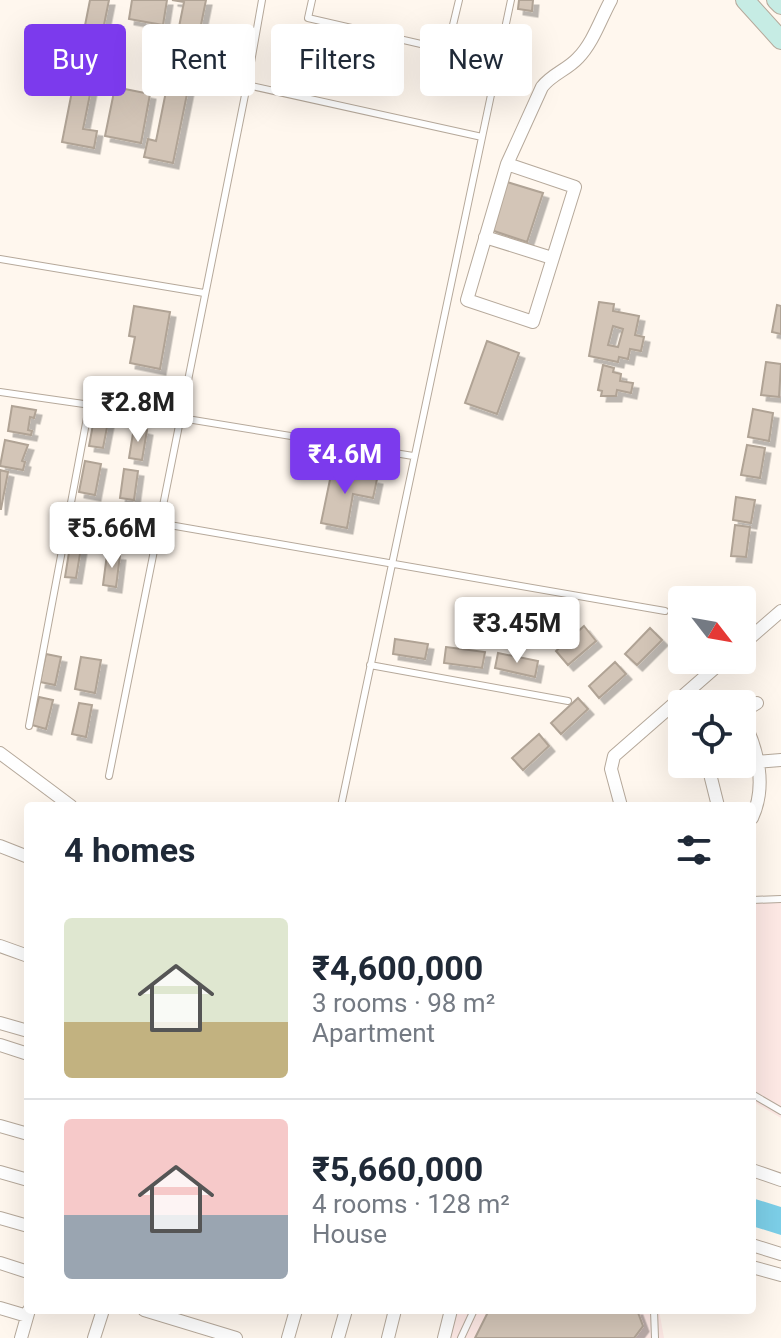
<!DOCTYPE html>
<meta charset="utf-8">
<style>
body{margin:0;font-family:Roboto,sans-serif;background:#f6f6f7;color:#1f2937;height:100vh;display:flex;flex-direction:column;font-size:30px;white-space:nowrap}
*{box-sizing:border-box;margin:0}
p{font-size:26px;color:#747a83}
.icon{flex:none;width:44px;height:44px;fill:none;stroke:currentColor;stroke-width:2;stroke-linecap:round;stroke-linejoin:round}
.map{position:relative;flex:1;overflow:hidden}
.panel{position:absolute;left:24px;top:802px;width:732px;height:512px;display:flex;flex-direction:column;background:#fff;border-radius:8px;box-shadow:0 8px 32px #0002}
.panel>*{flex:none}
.banner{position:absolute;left:24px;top:24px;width:734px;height:72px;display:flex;gap:16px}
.needle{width:52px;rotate:121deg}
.fabs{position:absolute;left:668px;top:586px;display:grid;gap:16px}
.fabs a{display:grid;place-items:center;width:88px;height:88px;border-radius:8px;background:#fff;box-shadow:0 8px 32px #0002;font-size:40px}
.price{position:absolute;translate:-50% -68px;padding:0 18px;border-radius:8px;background:#fff;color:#222;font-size:26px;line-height:52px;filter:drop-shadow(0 2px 4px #0008)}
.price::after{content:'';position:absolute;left:50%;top:48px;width:24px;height:18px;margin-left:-12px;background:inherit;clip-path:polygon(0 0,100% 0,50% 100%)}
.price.on{background:#7c3aed;color:#fff}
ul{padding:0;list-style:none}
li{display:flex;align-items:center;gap:24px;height:200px;padding:0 40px}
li+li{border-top:2px solid #e0e1e3}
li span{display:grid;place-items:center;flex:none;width:224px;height:160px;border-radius:8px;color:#555}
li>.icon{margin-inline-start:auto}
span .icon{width:96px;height:96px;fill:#fffc;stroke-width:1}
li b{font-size:34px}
h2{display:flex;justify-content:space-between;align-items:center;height:96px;padding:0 40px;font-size:34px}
.chip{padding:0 28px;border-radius:8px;background:#fff;box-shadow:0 8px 32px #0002;font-size:28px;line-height:72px}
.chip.on{background:#7c3aed;color:#fff}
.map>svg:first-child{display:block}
.commercial{fill:#fee9e5}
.water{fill:#7ccfe8}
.building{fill:#d3c5b7;stroke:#b0a395;stroke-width:2;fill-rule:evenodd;filter:url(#shadow)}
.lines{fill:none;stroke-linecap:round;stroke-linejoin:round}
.lane-casing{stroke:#b6a99b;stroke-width:8}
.street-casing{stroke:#b6a99b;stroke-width:14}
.secondary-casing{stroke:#b6a99b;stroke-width:20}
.lane{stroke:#fff;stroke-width:6}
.street{stroke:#fff;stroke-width:12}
.secondary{stroke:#c6ece4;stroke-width:18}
</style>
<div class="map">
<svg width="781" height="1338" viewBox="0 0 781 1338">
<defs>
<filter id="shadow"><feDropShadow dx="5.5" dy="5.5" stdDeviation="0" flood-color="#0004"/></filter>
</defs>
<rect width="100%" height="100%" fill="#fff7ee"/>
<!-- commercial -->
<path class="commercial" d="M781,901V1118L752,1101V902Z
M457,1310H659L664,1338H448Z"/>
<!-- water -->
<path class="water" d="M752,1198L781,1207V1235L752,1226Z"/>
<!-- building -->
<path class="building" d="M90,0H109L83,129L97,131L94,148L62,142Z
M132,0H167L163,25L129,19Z
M172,0H206L173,163L144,157L148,139L156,141L184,2Z
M519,0H533L532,11L518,9Z
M115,87L150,94L141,143L105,136Z
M507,182L543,193L527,242L491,230Z
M599,302L614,304L613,311L639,316L635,335L644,337L641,351L630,349L628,359L619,357L618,362L589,356ZM613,326L623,329L618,347L608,345Z
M777,305L781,306V334L772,332Z
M134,306L170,312L160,369L130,363L135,337L129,336Z
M487,341L519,353L497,414L465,403Z
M766,362L781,364L779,397L761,395Z
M603,365L614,368L613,372L621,374L620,381L633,383L631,393L617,390L616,396H601L602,391L598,390Z
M12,406L36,410L34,418L30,417L28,430L32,431L31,435L8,431Z
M753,409L773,413L769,441L748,437Z
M94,419L108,422L103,448L89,446Z
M134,427L147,430L142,460L129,458Z
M5,440L28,445L22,461L25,462L23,470L0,466Z
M747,445L765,448L760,478L741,475Z
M85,461L101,464L95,495L79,492Z
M124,469L138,471L134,500L120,498Z
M0,470L8,472L1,509H0Z
M332,470L377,479L373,498L353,494L347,528L321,523Z
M736,497L755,500L751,523L733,520Z
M77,504L92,507L86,539L71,537Z
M117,515L129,516L124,544L112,542Z
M735,525L750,527L746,557L731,556Z
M70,546L81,548L76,578L65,577Z
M107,554L120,555L116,587L103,585Z
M584,626L596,641L568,665L556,651Z
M650,628L662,640L637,665L625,654Z
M395,639L428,644L425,659L393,654Z
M446,647L485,652L482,668L444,663Z
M498,653L538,661L535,677L495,668Z
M46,654L61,657L55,685L40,682Z
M81,657L101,660L95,693L75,689Z
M615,662L626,674L599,698L589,686Z
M39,697L53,700L46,729L32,725Z
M578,698L588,709L561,734L551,723Z
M79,703L92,705L86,737L72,734Z
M539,734L549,746L523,770L512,758Z
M489,1310H637L643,1326L634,1338H475Z"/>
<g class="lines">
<defs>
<path id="lane" d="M312,0L308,18L447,50L459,0
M247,85L482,137
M0,259L204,293
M0,392L181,418L413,456
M158,523L665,611
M370,665L568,701
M29,726L89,407
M109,776L247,85L262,0
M341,806L511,0
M752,900L781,899
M752,1094L781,1111
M654,1310L655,1338
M461,1338L474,1310"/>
<path id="street" d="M507,164L575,187L533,322L467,300L507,164L542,87C552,74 567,70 578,58C593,43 601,18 611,0
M485,237L552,258
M742,645L781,611
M0,753L71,806
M742,763L781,760
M621,806L611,769L614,756L724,660
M718,806L710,774L719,765L727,764
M752,818C767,786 758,749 742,718L747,709L757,703
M0,846L28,857
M0,946L28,956
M0,1023L28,1031
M0,1045L28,1054
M0,1126L28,1134
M752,1170L781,1180
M0,1172L28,1180
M0,1218L28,1226
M752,1245L781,1254
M0,1263L28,1272
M752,1267L781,1275
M0,1308L27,1316
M144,1310L236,1338
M21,1338L29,1310
M94,1338L103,1310
M288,1338L296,1310
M338,1338L346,1310
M388,1338L395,1310
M444,1338L451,1310"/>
<path id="secondary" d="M745,0L781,40
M776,0L781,5"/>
</defs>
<!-- lane casing -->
<use href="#lane" class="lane-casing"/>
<!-- street casing -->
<use href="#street" class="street-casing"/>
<!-- secondary casing -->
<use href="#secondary" class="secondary-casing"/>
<!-- lane -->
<use href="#lane" class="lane"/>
<!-- street -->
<use href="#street" class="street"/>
<!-- secondary -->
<use href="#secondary" class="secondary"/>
</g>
</svg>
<div class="fabs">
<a><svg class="needle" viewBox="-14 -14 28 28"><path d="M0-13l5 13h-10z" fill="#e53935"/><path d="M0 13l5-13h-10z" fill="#747a83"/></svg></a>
<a><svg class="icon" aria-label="locate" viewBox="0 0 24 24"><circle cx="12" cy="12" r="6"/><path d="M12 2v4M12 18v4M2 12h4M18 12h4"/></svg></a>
</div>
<b class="price" style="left:138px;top:444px">₹2.8M</b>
<b class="price on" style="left:345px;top:496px">₹4.6M</b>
<b class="price" style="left:112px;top:570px">₹5.66M</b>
<b class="price" style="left:517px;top:665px">₹3.45M</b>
<div class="banner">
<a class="chip on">Buy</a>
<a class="chip">Rent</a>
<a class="chip">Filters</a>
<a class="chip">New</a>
</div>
<section class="panel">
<h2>4 homes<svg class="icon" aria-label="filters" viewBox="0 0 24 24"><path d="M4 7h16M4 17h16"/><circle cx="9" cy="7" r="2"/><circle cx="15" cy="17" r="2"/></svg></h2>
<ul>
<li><span style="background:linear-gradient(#dfe7d0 65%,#c2b280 0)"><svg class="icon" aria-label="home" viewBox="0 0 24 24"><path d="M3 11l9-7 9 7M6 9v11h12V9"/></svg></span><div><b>₹4,600,000</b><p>3 rooms · 98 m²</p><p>Apartment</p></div></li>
<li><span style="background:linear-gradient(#f6c9c9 60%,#9aa5b1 0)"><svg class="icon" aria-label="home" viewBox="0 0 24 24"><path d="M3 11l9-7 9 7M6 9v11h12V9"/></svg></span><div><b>₹5,660,000</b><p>4 rooms · 128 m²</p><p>House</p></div></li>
</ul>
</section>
</div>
